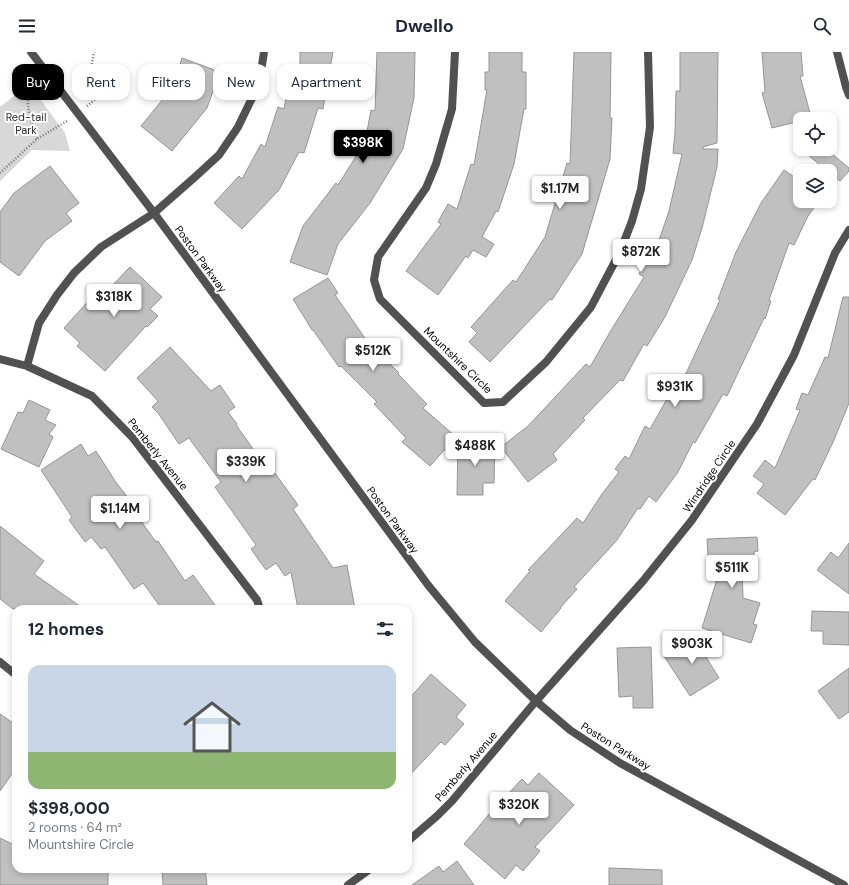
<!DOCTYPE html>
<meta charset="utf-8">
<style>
body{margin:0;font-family:"DM Sans",sans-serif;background:#f2f2f3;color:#1f2937;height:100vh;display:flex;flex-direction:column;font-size:15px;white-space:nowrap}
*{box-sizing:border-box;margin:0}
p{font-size:13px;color:#747a83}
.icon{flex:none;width:22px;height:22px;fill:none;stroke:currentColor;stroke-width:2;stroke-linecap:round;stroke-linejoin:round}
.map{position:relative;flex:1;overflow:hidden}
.details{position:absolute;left:12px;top:553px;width:400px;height:268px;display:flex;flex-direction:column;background:#fff;border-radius:12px;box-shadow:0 2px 6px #0003}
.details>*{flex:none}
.banner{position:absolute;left:12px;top:12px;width:400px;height:36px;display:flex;gap:8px}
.tools{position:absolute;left:793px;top:60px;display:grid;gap:8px}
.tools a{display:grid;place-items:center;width:44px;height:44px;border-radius:8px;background:#fff;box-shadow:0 2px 6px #0003;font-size:20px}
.price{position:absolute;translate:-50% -34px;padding:0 9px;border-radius:4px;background:#fff;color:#222;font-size:13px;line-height:26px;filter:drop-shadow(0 1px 2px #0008)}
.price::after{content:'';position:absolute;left:50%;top:24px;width:12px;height:9px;margin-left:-6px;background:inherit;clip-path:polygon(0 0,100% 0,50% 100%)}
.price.active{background:#000;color:#fff}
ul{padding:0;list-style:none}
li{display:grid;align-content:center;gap:8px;height:212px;padding:0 16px}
li span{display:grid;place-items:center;height:124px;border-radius:12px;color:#555}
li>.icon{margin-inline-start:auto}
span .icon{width:72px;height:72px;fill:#fffc;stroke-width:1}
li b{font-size:17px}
h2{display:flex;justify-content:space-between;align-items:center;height:48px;padding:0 16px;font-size:17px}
.pill{padding:0 14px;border-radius:12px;background:#fff;box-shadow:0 2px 6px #0003;font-size:14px;line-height:36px}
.pill.active{background:#000;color:#fff}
header{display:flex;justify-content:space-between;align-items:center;height:52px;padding:0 16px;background:#fff;font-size:18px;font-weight:700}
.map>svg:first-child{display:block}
.green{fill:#d8d8d8}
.building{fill:#c0c0c0;stroke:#959595}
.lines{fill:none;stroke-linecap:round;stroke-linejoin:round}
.path{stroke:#737373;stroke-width:2.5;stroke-dasharray:1 2;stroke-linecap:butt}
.minor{stroke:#515151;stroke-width:8}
.tertiary{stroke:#515151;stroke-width:8}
.labels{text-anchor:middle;stroke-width:4;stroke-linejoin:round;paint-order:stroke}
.park-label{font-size:11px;fill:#2f2f2f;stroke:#fff}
.street-label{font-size:11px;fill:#000;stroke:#fff}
</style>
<header><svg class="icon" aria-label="menu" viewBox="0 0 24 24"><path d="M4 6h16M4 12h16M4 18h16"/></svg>Dwello<svg class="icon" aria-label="search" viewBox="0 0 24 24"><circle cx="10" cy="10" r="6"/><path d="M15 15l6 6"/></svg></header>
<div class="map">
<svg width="849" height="833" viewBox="0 0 849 833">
<rect width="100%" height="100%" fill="#fff"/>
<!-- green -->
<path class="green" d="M29,32L65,81L70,99L32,98L0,129V55Z"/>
<!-- building -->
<path class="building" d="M300,0H333L323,57L318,56L304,101L299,100L279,138L242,177L214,151L239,124L242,127L261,92L265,95L278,55L284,57L292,14L300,15Z
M377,0H415L414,46L403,97L370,151L338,192L327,223L290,210L303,174L336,131L338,133L365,90L371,58L375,59Z
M489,0H522V20H526V57H524L514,112L498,160L496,159L482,185L494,192L486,205L473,198L468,206L466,204L438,243L406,219L441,172L438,170L448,152L457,157L471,112L474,113L487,38H485V20H489Z
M574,0H611L610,66H612L610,107L582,202L552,248L550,247L490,310L469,290L477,281L471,275L513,228L516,230L545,185L567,111L570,112Z
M680,0H718L717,91L703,95V97H718L717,115L702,176L692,208L665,265L647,294L644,292L623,329L620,328L583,366L585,368L553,402L557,408L528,430L501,395L528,374L586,312L590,315L610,280L644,225L639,222L648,204L653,206L669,159L682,102L673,101L675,81L676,39H680Z
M762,0H801L803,24H800L811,65L800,67V69L772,76L762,41L765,40Z
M182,6L220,20L207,56L172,99L141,74L172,36Z
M801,97H826L849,116V119L840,129L830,121V119H827Z
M50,114L79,151L66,161L72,169L45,189L19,224L0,210V160L14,141Z
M784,118L800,129V149H819L808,164L794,193L789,191L769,248L771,249L765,267L764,266L727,344L723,342L695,391L693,390L678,420L656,450L649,444L640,457L638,456L617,488L574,535L577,537L560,556H561L541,580L505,549L530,519L528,518L577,466L583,471L602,442L619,420L615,417L625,404L629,407L645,374L650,377L671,340L676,343L720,248L718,247L736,200L761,151Z
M130,215L162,245L150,257L158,264L147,275L146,274L105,319L77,294L80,291L64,276L102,234L107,239Z
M328,226L338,241L335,243L367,289L399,321L398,322L427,352L423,356L456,385L430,414L402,390L406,386L374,352L377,350L341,314L339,315L313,278H312L293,247Z
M843,245H849V351L834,388L815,428L813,427L785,463L757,441L764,432L753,424L765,408L775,416L800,358L796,357L802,341L808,343L825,305L828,306Z
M170,295L211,339L220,333L235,355L228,360L237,372L236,373L269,419L272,417L298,453L293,457L333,516L347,513L355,557H298L291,520L285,524L276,511L266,518L251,497L256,493L215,435L221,430L189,386L179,392L158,361L152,355L158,349L137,326Z
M29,348L50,358L45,368L56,373L49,382L53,385L39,415L1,397L18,360L23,361Z
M458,390L495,391L494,431H483V443H457Z
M81,392L88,404L96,399L115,429L143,465L140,468L156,490L158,489L185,529L193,523L218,557H162L143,531L134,537L105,495L101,497L91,485L85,490L69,468L72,465L41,418Z
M0,474L44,509L34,522L84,557H13L0,547Z
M757,485L758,499L754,500V517H742L743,546L760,551L753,572L757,573L751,591L702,576L717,527V505H708L707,487Z
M849,491V542L817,518L831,500L838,506Z
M812,559L849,560V593L823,592V579H811Z
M698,583L710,602L706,605L719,626L690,644L664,604Z
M651,595L653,656H633V644L619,645L617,596Z
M849,616V660L839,667L818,639Z
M431,622L466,653L456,665L464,672L445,693L441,690L408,725V648Z
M0,662L16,673V716L0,739Z
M539,721L574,753L535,795L540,799L523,819L516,813L505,827L464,792L491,760L522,727L528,733Z
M0,786L16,794V817H108V833H0Z
M457,809L474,833H412L439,814L443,820Z
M609,816L662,818V833H609Z
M162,817H205L207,833H163Z"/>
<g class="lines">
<!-- path -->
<path class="path" d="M29,24C26,51 28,62 37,87
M87,54L98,45L91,17L94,0
M0,121L37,87L67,69"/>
<!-- minor -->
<path class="minor" d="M455,0L452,57L436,112L426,136L378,205L374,228L380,247L484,351L503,350L546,310L591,255L620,200L632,169L641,137L650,75L648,0
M837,0L846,35L849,43
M0,307L27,314L92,344L133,386L257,548L260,557
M27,314L39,271L57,243L74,221L101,195L154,161L195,125L219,103L238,75L254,42L262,13L264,0
M0,610L16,623
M408,789L437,764L452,749L536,649L643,529L692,468L757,372L794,303L835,201L849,178
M348,833L370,817"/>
<!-- tertiary -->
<path class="tertiary" d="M31,0L154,161L428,533L475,590L536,649L570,678L620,711L844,833"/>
</g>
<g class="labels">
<!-- park labels -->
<g class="park-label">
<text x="26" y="69">Red-tail<tspan x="26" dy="13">Park</tspan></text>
</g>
<!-- street labels -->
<g class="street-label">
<text transform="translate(201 207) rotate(54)" y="4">Poston Parkway</text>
<text transform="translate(458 308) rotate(44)" y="4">Mountshire Circle</text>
<text transform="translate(158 402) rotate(51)" y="4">Pemberly Avenue</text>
<text transform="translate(709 424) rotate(-56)" y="4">Windridge Circle</text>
<text transform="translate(393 468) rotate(54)" y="4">Poston Parkway</text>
<text transform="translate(616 694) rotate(32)" y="4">Poston Parkway</text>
<text transform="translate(466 714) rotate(-49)" y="4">Pemberly Avenue</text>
</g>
</g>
</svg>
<div class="tools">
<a><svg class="icon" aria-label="locate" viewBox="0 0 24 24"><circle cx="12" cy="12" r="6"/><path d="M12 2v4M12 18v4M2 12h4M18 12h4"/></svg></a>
<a><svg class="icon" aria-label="layers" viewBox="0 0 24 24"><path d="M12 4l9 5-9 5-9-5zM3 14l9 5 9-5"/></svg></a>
</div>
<b class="price active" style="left:363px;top:112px">$398K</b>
<b class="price" style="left:560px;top:158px">$1.17M</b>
<b class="price" style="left:641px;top:221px">$872K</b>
<b class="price" style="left:114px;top:266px">$318K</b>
<b class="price" style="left:373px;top:320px">$512K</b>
<b class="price" style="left:675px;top:356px">$931K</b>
<b class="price" style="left:475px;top:415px">$488K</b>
<b class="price" style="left:246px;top:431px">$339K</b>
<b class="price" style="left:120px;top:478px">$1.14M</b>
<b class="price" style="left:732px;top:537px">$511K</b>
<b class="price" style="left:692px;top:613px">$903K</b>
<b class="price" style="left:519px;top:774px">$320K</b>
<div class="banner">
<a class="pill active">Buy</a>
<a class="pill">Rent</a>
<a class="pill">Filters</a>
<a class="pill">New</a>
<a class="pill">Apartment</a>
</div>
<section class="details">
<h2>12 homes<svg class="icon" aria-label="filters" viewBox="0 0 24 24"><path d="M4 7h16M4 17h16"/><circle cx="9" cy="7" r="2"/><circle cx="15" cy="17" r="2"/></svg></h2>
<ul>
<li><span style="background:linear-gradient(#c9d6e8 70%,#8fb573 0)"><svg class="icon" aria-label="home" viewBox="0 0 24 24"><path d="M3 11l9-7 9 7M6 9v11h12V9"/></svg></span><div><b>$398,000</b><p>2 rooms · 64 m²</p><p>Mountshire Circle</p></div></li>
</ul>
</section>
</div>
